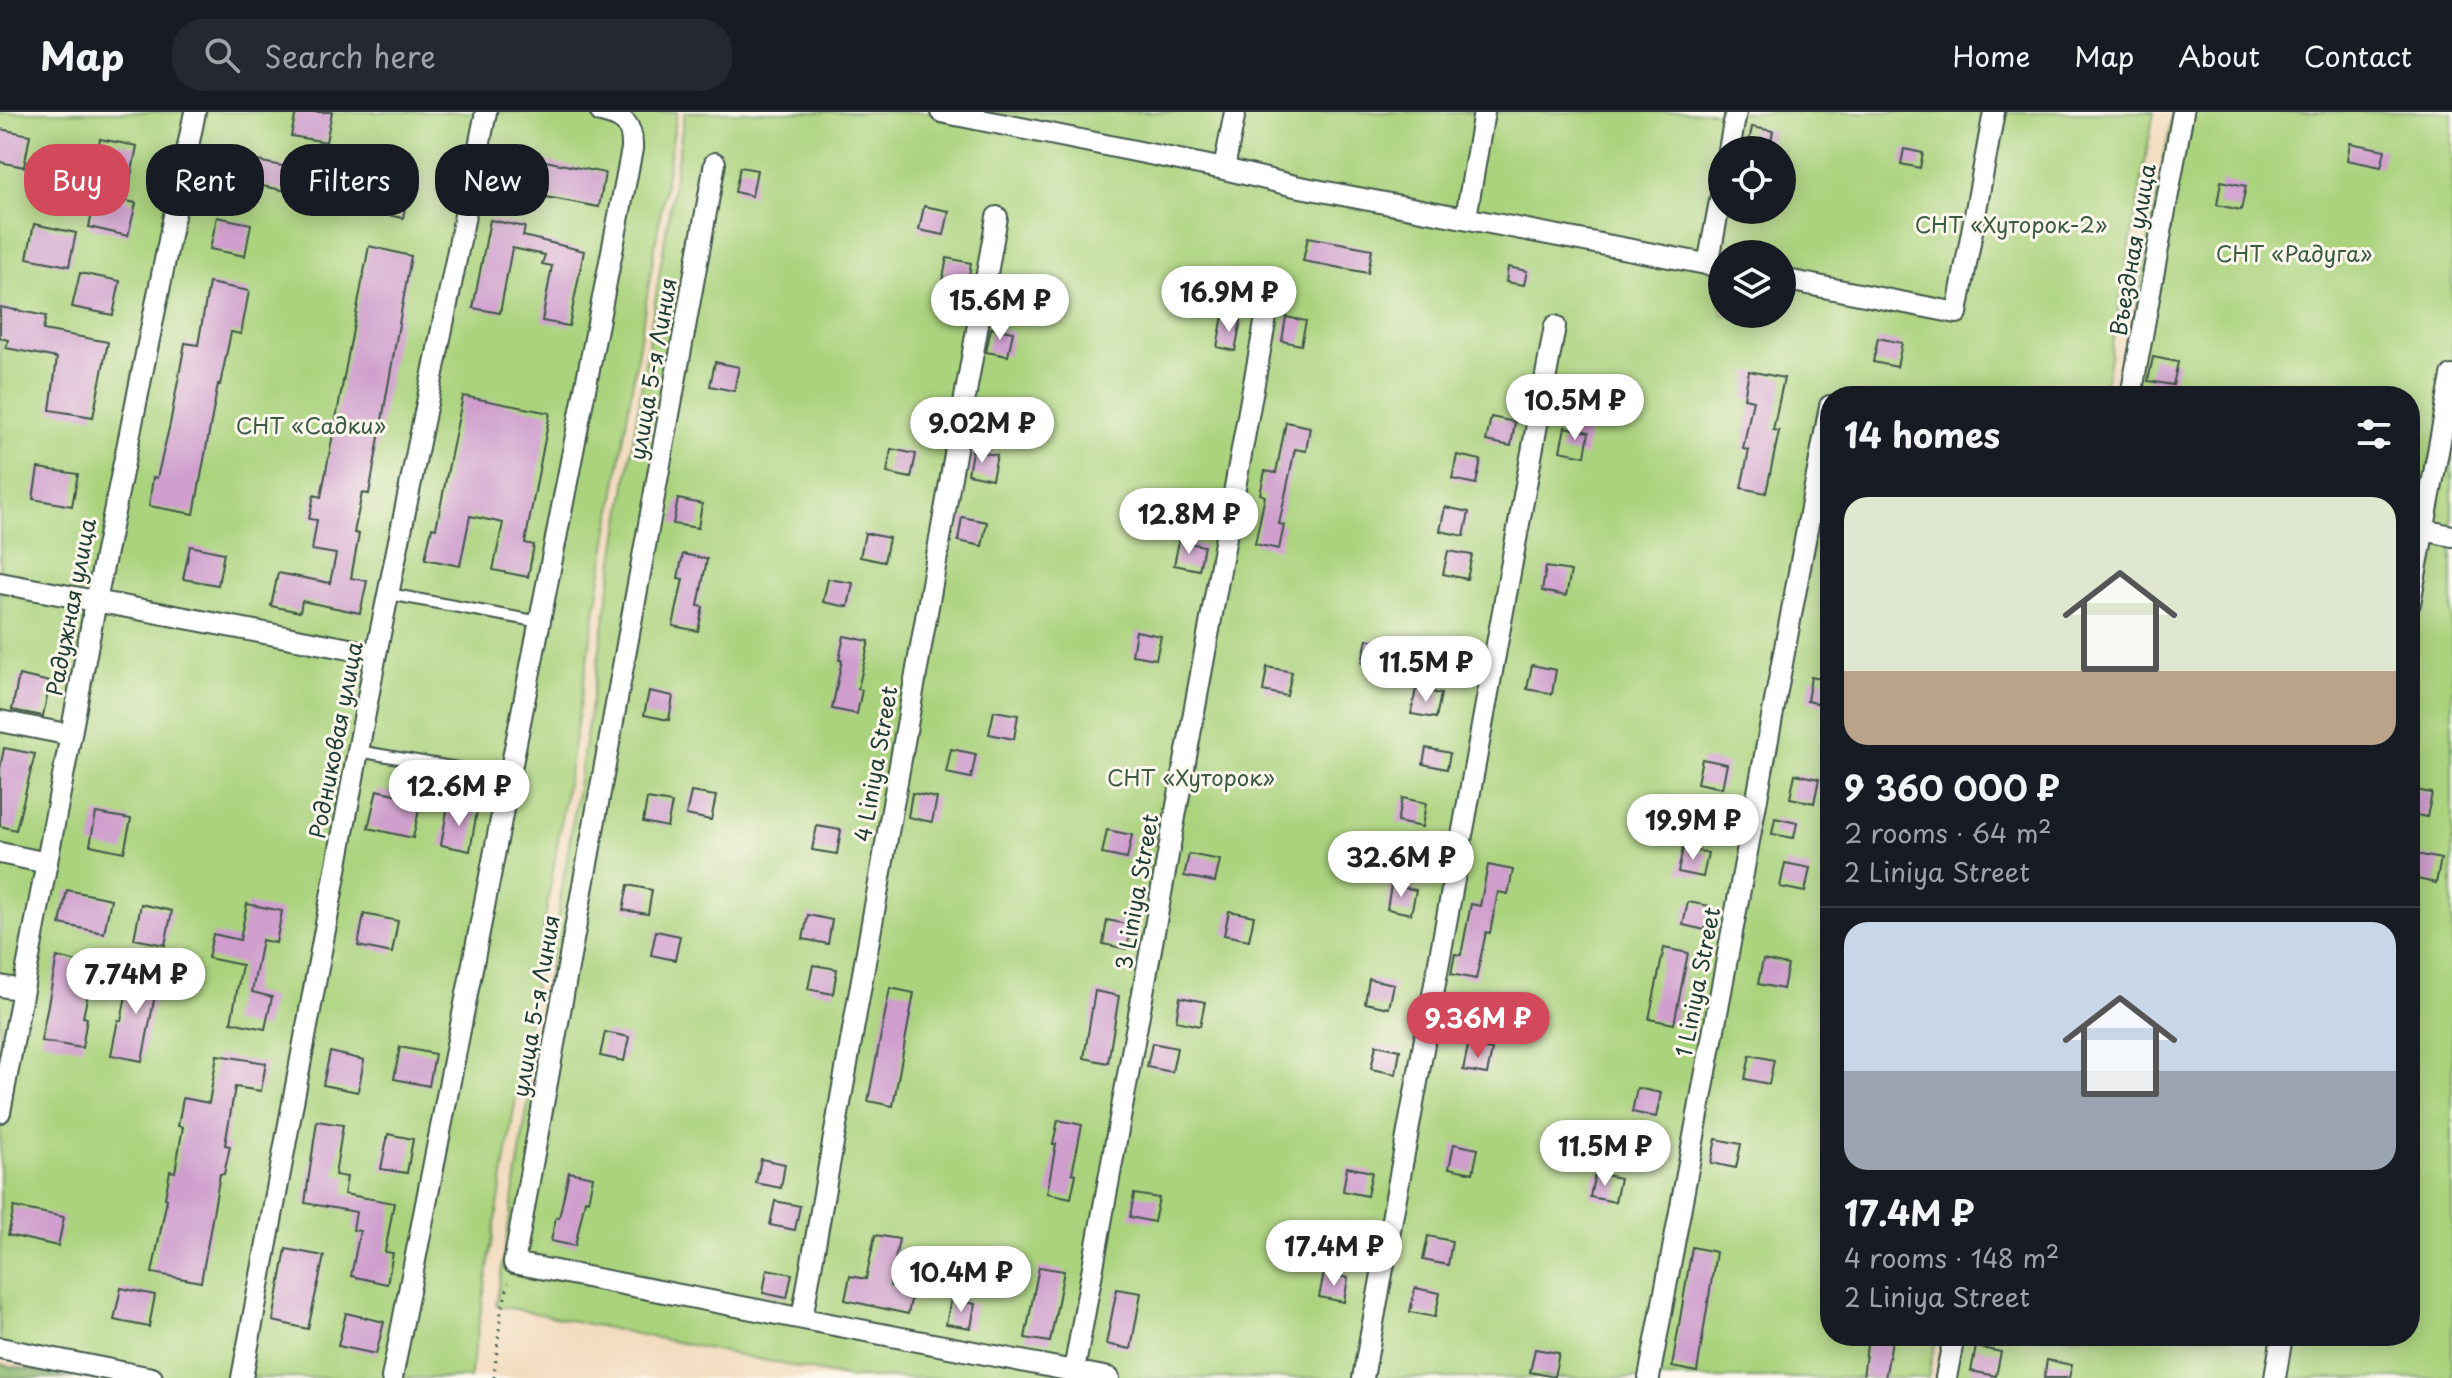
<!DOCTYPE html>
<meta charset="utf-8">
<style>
body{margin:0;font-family:"Playpen Sans",sans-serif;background:#242831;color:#f1f3f6;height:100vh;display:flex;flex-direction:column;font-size:30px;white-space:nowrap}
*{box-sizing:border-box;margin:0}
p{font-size:26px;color:#9ea1a6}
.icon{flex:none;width:44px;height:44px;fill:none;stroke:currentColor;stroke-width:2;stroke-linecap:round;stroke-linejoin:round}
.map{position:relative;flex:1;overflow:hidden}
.sheet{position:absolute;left:1820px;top:274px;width:600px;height:960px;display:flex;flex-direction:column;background:#171b24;border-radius:32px;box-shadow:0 4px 20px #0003}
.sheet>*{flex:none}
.banner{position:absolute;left:24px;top:32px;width:760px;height:72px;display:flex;gap:16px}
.tools{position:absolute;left:1708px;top:24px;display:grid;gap:16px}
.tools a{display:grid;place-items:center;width:88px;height:88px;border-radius:50%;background:#171b24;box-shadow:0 4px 20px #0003;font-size:40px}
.price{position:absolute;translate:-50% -68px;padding:0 18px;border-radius:28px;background:#fff;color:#222;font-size:26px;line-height:52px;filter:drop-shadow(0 2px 4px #0008)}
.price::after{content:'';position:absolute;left:50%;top:48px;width:24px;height:18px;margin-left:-12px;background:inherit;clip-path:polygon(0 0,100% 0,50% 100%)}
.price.on{background:#d1495b;color:#fff}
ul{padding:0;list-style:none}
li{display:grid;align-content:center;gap:16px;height:424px;padding:0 24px}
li+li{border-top:2px solid #363941}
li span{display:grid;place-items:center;height:248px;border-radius:24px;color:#555}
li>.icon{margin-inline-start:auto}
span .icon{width:144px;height:144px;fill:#fffc;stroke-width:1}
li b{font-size:34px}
h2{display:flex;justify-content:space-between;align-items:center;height:96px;padding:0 24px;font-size:34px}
.tag{padding:0 28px;border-radius:32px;background:#171b24;box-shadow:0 4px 20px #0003;font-size:28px;line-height:72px}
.tag.on{background:#d1495b;color:#fff}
header{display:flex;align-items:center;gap:48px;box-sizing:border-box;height:112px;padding:0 40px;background:#171b24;border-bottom:2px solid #363941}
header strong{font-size:38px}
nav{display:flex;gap:44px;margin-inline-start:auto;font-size:28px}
.search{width:560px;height:72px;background:#242831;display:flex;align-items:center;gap:20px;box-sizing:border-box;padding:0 28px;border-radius:32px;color:#9ea1a6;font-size:30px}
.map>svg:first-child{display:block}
.green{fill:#abd37e;stroke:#658859;stroke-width:2;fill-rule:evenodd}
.forest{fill:#88b56d;stroke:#547950;stroke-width:2}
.building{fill:#cf9ecd}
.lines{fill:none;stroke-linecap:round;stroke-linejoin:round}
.service-casing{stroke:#3f5549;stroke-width:14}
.minor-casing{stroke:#3f5549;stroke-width:24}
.path{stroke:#3f5549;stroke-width:3;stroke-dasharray:2 6;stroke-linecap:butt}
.service{stroke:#fff;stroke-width:10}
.minor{stroke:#fff;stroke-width:20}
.labels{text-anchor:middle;stroke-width:6;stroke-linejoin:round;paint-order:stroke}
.park-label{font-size:22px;fill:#3b5b43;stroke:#fbf7ec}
.street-label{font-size:22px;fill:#1f3d34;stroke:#fbf7ec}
</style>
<header>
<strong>Map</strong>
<div class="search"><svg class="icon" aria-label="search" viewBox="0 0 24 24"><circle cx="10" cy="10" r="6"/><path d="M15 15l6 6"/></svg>Search here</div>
<nav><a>Home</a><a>Map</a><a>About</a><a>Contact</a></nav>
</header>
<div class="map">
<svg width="2452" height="1266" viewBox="0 0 2452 1266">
<rect width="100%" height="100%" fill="#fbf7ec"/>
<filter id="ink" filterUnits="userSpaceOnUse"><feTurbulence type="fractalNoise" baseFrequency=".0125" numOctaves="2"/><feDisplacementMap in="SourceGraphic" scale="16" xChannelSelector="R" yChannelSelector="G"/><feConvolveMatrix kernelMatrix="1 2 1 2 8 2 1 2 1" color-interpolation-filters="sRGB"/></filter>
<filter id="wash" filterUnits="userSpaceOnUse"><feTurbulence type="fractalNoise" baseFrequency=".006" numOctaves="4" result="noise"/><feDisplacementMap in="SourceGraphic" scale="32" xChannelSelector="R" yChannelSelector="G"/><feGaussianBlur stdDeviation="1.8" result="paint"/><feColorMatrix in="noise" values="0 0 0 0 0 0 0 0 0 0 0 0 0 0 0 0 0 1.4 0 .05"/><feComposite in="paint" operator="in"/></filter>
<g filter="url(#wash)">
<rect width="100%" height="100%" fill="#f3ddc0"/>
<!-- green -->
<path class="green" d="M0,0H677L470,1266H146L0,1238Z
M685,0H2154L2103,284H1830V1224H1936L1928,1266H850L496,1193ZM1722,38H1782V98H1722ZM1722,142H1782V202H1722Z
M2173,0H2452V1266H1935L1943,1224H2410V284H2119Z"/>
<!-- forest -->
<path class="forest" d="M0,1252L73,1266H0Z"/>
<g id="blocks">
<!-- building -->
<path class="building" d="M296,0H332L326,30L291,24Z
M1752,15L1773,19L1770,34L1749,30Z
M0,17L30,23L24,55L0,50Z
M100,27L137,34L126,89L136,91L128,124L89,115L101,61L94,60Z
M2350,31L2385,38L2381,55L2347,48Z
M1904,37L1923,41L1920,56L1901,52Z
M500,40L605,61L599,95L493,75Z
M218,41L317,61L312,84L213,64Z
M740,55L757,58L752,84L735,80Z
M375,66L409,74L403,106L368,99Z
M2221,69L2246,74L2241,98L2217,93Z
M924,94L949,99L944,123L919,118Z
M217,105L251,112L245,144L210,137Z
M490,108L525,115L523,124L584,139L569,214L542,209L552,154L542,152L545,143L512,136L500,201L473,196Z
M34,112L76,121L69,154L27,146Z
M1308,125L1372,137L1368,161L1303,149Z
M369,134L411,144L369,382L362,381L354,421L359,422L351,466L367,469L360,501L302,489L300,500L271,494L278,461L330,471L336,442L312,438L317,408L309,407L314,383L321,385Z
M947,146L971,151L967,175L942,170Z
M1508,155L1527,159L1524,173L1506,170Z
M80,161L120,169L113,203L72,195Z
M209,171L249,179L241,222L231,220L220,273L218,272L194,402L149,394L153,365L157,366L170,312L185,231L198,233Z
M0,195L46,204L43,218L108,230L93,305L50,298L57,246L6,236L8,228L0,226Z
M1223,204L1241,208L1235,239L1217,235Z
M1286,205L1306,209L1301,233L1282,229Z
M991,216L1013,220L1008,244L986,240Z
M1878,226L1902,231L1897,255L1873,250Z
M2153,245L2178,250L2173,273L2148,269Z
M715,250L739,255L734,279L710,274Z
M1749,259L1784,266L1773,318L1779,319L1766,381L1741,376L1749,338L1743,337L1753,288L1744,286Z
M463,284L550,301L525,431L534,433L528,465L493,458L503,411L470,404L460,454L425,447L432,415L436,416Z
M1491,305L1515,310L1511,334L1486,329Z
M1286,310L1310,315L1306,339L1295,337L1279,412L1284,413L1279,437L1255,432L1265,384L1260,382L1265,359L1276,361Z
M1565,315L1589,320L1585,344L1560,339Z
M891,337L916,342L911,366L887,361Z
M972,339L997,343L992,367L968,362Z
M1457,343L1481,348L1476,372L1452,367Z
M38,356L78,362L72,394L33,387Z
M678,387L702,392L698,416L673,412Z
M1445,395L1469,400L1464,424L1440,419Z
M962,405L987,410L982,434L958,429Z
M865,421L889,426L884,450L860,445Z
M1179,429L1204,434L1199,458L1174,453Z
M190,434L224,441L218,473L183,467Z
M1448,439L1472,443L1467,467L1443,462Z
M683,442L707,447L698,494L703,495L698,519L673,514L683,467L678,466Z
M1546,455L1571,459L1566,484L1542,479Z
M828,467L853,471L848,495L823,490Z
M1136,519L1161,524L1156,547L1132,543Z
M844,524L869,529L858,577L862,578L857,602L832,597L842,548H839Z
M1367,527L1392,532L1387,555L1362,551Z
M1532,553L1556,558L1552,582L1527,577Z
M1267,555L1292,560L1287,584L1263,579Z
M19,563L50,570L43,604L12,598Z
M1811,565L1830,569V594L1807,589Z
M1416,577L1441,582L1436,606L1411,602Z
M649,579L673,584L669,608L644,603Z
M994,599L1018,603L1014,627L989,622Z
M4,636L35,642L16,718L0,714V657Z
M1426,636L1450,641L1447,657L1423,652Z
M951,637L976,642L971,666L946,661Z
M1702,647L1727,652L1722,676L1697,671Z
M1795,662L1819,667L1814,691L1790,686Z
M2410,677L2432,681L2427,705L2410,702Z
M377,678L421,688L413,726L368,716Z
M691,680L716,684L711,708L686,703Z
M912,681L937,686L932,710L908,705Z
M1402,686L1426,691L1422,715L1397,710Z
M647,687L672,691L667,715L643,710Z
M448,693L477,699L470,739L441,733Z
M96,701L131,707L124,740L90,733Z
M1775,706L1797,711L1794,726L1772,722Z
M817,714L841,718L837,742L812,738Z
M1107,718L1132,723L1127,747L1102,742Z
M1683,736L1708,741L1703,765L1678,760Z
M1189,742L1220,748L1215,770L1184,764Z
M2417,742L2441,747L2436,771L2412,766Z
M1785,751L1810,756L1805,780L1780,775Z
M1488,753L1513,758L1508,782L1498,780L1490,821L1486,820L1476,867L1451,862L1455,842L1461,843L1471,792L1480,794Z
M628,773L652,778L648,802L623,798Z
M1391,773L1416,778L1411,802L1387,797Z
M67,778L111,787L104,821L60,812Z
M1688,790L1710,794L1705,818L1683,813Z
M141,792L172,799L165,833L134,827Z
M247,792L282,799L276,831L262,828L252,880L272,885L265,917L231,910L242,853L208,846L213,822L240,828Z
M1229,799L1254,804L1249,828L1224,823Z
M364,802L398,809L392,841L358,834Z
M808,803L832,808L828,832L803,827Z
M1107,808L1132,813L1127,837L1103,832Z
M656,819L680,824L675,848L651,843Z
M1664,836L1688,841L1674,912L1649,907Z
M57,845L94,854L83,905L87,906L82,936L41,929Z
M1763,848L1788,853L1783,877L1758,872Z
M813,853L837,857L833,882L808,877Z
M131,858L159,863L142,949L111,943L118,908L121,909Z
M1369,867L1394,872L1389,896L1365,891Z
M890,876L914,881L893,994L868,989Z
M1095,879L1119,884L1108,951L1084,946Z
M1180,885L1205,890L1200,914L1176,909Z
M605,920L629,925L624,949L600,944Z
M1152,931L1177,936L1172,960L1147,955Z
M1376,933L1400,938L1396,962L1371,957Z
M1468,934L1492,938L1487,962L1463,958Z
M400,935L435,942L429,974L394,967Z
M330,940L364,948L358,980L323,973Z
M217,943L266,951L261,979L235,975L225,1033L230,1034L224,1062H220L201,1170L152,1161L167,1087L165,1086L170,1059L175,1060L183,1015L178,1014L183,986L209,991Z
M1750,943L1774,948L1769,972L1745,967Z
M1637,976L1661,981L1656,1005L1632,1000Z
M1058,1008L1082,1013L1072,1061L1076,1062L1071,1086L1047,1081L1056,1032H1053Z
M317,1009L343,1013L335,1063L347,1065L344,1082L394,1091L385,1140L393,1141L387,1172L351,1164L360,1119L353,1118L356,1100L305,1091Z
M388,1022L413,1027L407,1061L381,1057Z
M1716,1027L1741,1032L1736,1056L1711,1051Z
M1454,1032L1478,1037L1473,1061L1449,1056Z
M761,1047L785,1052L781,1076L756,1071Z
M1347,1055L1372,1060L1367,1084L1343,1079Z
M569,1060L593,1065L588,1089L585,1088L575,1134L551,1129L556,1105L559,1106Z
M1595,1061L1620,1066L1615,1090L1590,1085Z
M1134,1082L1159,1086L1154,1110L1130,1105Z
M775,1089L800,1094L795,1118L770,1113Z
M14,1095L64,1105L58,1134L8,1123Z
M875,1123L899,1127L890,1174L913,1178L908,1202L845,1188L850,1164L866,1167Z
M1428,1124L1452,1129L1448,1153L1423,1148Z
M1692,1135L1716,1140L1697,1260L1672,1255Z
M286,1137L324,1144L308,1217L273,1209Z
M1039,1155L1064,1159L1050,1230L1025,1226Z
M767,1157L792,1162L787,1186L763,1181Z
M1324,1161L1348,1166L1344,1190L1319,1185Z
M121,1176L155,1183L149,1215L114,1208Z
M1415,1176L1440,1181L1435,1205L1410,1200Z
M1117,1177L1141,1181L1131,1237L1106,1232Z
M951,1187L975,1192L971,1216L946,1212Z
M346,1201L384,1210L376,1242L338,1234Z
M1868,1224H1893L1885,1266H1863Z
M1976,1235L2001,1240L1996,1264L1971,1259Z
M1535,1237L1559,1241L1554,1265L1530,1260Z
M2047,1248L2072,1253L2069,1266H2044Z"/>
</g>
</g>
<g filter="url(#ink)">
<use href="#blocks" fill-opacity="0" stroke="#3f5549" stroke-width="2"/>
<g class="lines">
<defs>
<path id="service" d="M389,482L540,510
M358,639L510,665"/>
<path id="minor" d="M941,0L1224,57L1295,74L1722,155
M1729,38L1736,0
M715,51L514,1151L1109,1266
M1224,57L1235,0
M1466,105L1484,0
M1708,153L1722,78
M1782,167L1957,201L1994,0
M2131,284L2183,0
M2410,415L2452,424
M0,471L376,542
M2410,491L2452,264
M0,609L71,623
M0,741L47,751
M0,874L23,878
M0,1000L96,489L195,0
M802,1206L997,105
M0,1236L152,1266
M1074,1259L1273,167
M242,1266L376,542L486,0
M392,1266L632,37C633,12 624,5 601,0
M1363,1266L1555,214
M1649,1266L1830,294
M1946,1266L1954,1224
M2275,1266L2282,1224"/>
</defs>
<!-- service casing -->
<use href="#service" class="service-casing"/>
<!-- minor casing -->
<use href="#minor" class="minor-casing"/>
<!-- path -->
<path class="path" d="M494,1266L501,1200L509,1171"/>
<!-- service -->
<use href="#service" class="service"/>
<!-- minor -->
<use href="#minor" class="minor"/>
</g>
</g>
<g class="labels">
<!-- park labels -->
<g class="park-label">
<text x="2011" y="121">СНТ «Хуторок-2»</text>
<text x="2294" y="150">СНТ «Радуга»</text>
<text x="311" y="322">СНТ «Садки»</text>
<text x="1191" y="674">СНТ «Хуторок»</text>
</g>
<!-- street labels -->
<g class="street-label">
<text transform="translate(2133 138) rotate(-80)" y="8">Въездная улица</text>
<text transform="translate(653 257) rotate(-80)" y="8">улица 5-я Линия</text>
<text transform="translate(71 495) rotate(-79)" y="8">Радужная улица</text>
<text transform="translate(336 628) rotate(-79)" y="8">Родниковая улица</text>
<text transform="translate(876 652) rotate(-80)" y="8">4 Liniya Street</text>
<text transform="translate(1137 780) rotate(-80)" y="8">3 Liniya Street</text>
<text transform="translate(1698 870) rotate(-79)" y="8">1 Liniya Street</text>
<text transform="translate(536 894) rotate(-80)" y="8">улица 5-я Линия</text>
</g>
</g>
</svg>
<div class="tools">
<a><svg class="icon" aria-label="locate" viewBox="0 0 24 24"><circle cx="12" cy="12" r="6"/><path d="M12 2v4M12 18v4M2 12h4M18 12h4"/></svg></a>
<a><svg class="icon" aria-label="layers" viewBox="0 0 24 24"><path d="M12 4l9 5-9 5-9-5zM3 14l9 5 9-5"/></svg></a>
</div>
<b class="price" style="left:1229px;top:222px">16.9M ₽</b>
<b class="price" style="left:1000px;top:230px">15.6M ₽</b>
<b class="price" style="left:1575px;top:330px">10.5M ₽</b>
<b class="price" style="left:982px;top:353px">9.02M ₽</b>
<b class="price" style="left:1189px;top:444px">12.8M ₽</b>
<b class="price" style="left:1426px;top:592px">11.5M ₽</b>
<b class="price" style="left:459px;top:716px">12.6M ₽</b>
<b class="price" style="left:1693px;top:750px">19.9M ₽</b>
<b class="price" style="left:1401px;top:787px">32.6M ₽</b>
<b class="price" style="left:136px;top:904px">7.74M ₽</b>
<b class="price on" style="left:1478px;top:948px">9.36M ₽</b>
<b class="price" style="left:1605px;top:1076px">11.5M ₽</b>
<b class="price" style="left:1334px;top:1176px">17.4M ₽</b>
<b class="price" style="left:961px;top:1202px">10.4M ₽</b>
<div class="banner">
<a class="tag on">Buy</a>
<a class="tag">Rent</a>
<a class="tag">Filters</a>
<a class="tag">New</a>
</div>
<section class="sheet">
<h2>14 homes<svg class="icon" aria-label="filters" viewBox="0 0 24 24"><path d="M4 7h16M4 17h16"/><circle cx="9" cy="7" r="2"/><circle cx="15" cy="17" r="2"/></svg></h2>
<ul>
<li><span style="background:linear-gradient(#dfe7d0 70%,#b9a48a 0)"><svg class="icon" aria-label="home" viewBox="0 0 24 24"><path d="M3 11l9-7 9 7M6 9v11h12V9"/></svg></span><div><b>9 360 000 ₽</b><p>2 rooms · 64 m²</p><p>2 Liniya Street</p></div></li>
<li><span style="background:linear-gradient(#c9d6e8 60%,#9aa5b1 0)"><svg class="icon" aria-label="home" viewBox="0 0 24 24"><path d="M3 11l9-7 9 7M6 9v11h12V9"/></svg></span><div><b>17.4M ₽</b><p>4 rooms · 148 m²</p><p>2 Liniya Street</p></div></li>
</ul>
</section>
</div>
